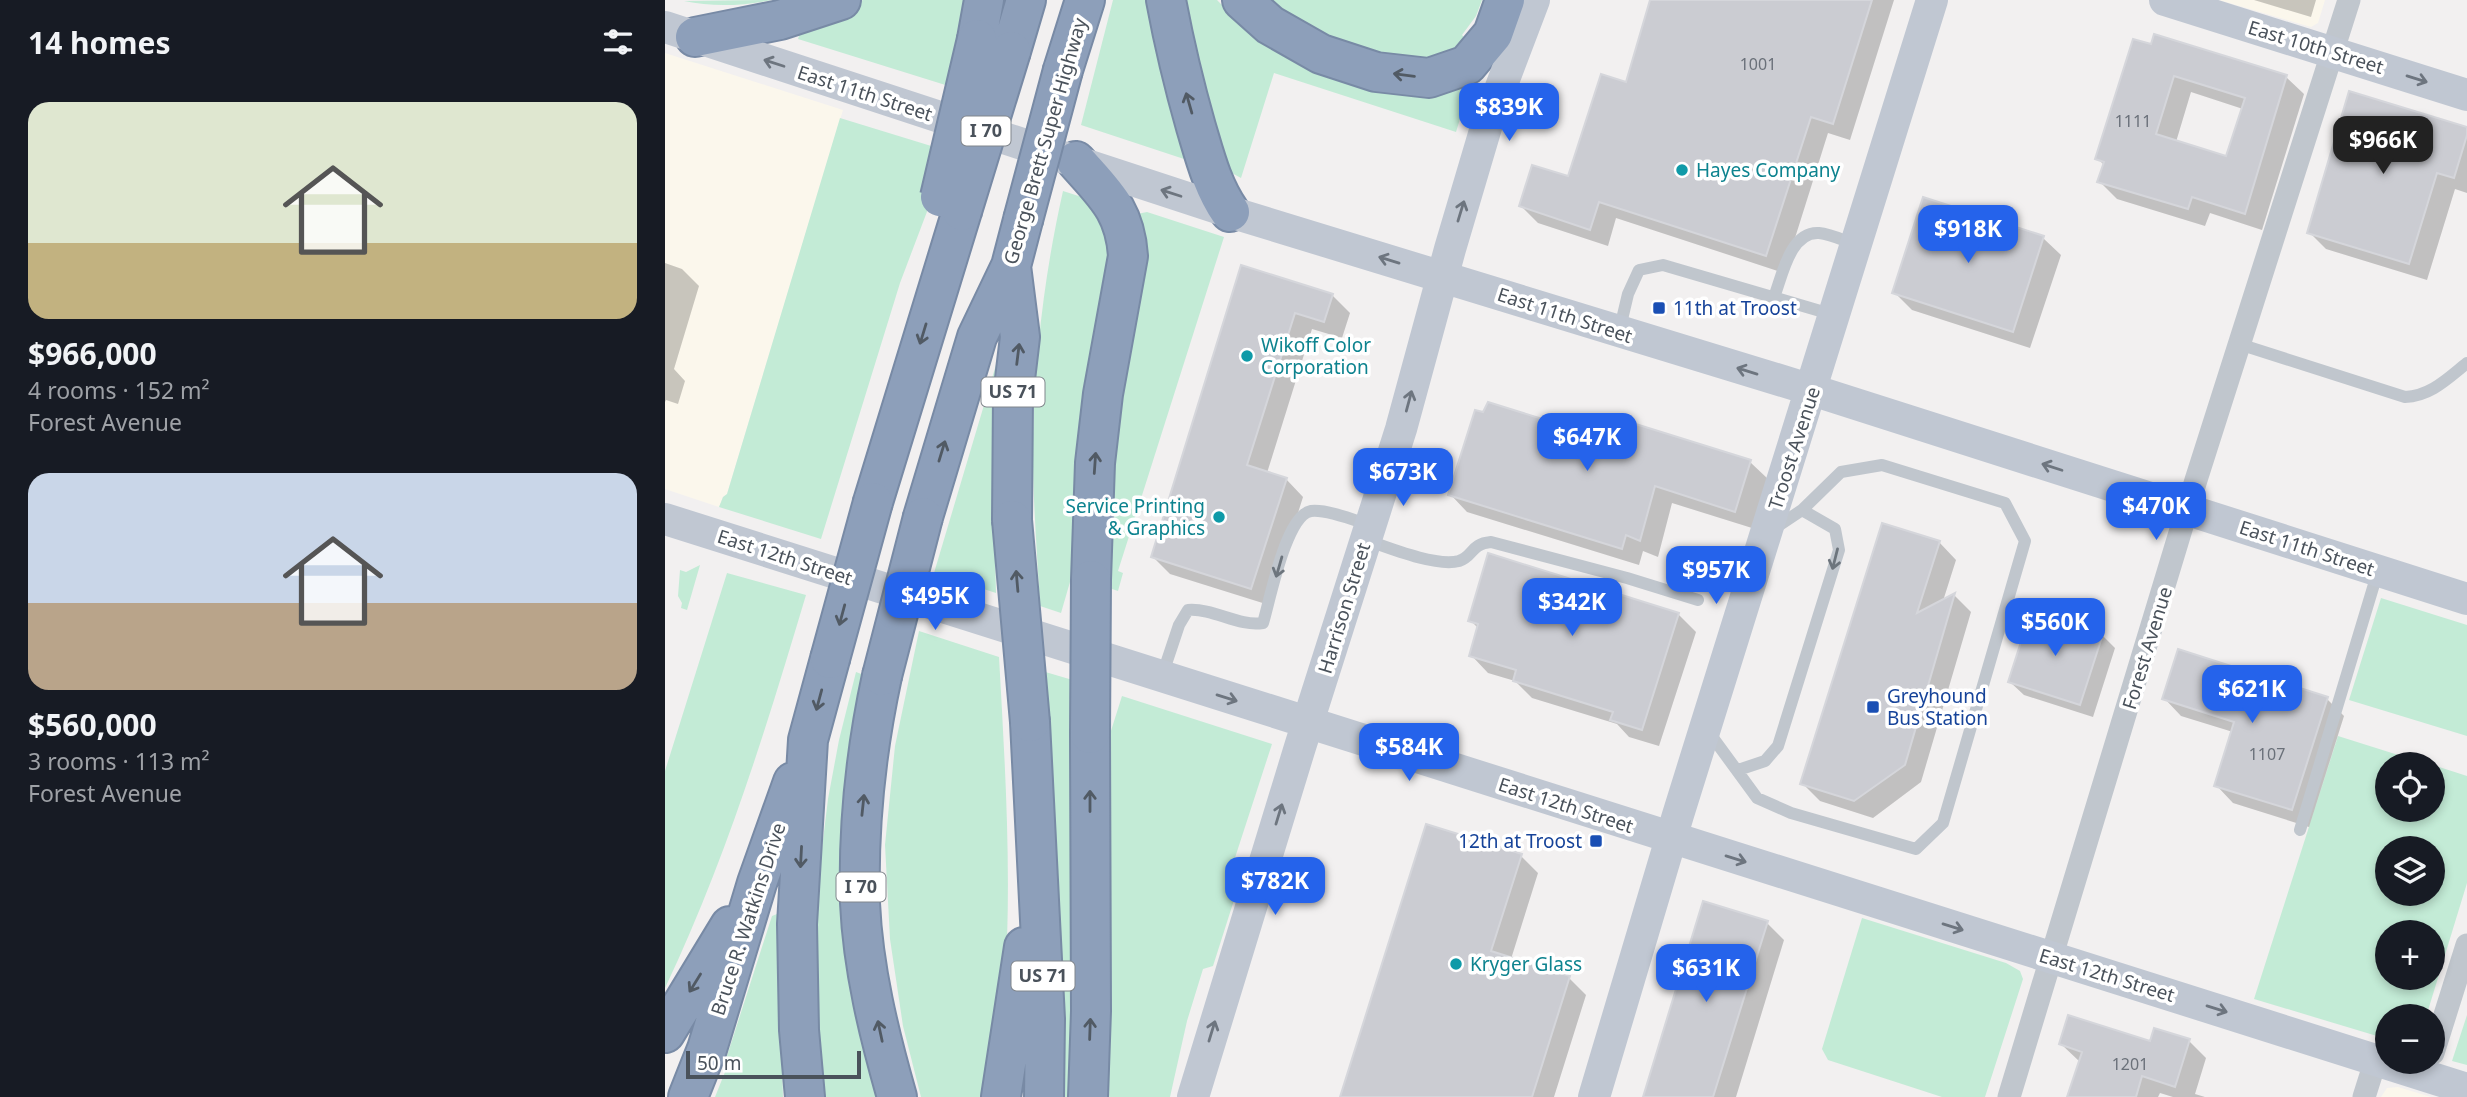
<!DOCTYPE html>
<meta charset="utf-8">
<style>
body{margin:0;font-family:"Noto Sans",sans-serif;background:#242831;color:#f1f3f6;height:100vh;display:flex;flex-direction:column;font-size:26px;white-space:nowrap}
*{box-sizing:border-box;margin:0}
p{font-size:23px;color:#9ea1a6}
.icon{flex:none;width:38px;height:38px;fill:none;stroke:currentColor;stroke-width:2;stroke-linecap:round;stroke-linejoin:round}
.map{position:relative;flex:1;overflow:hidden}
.panel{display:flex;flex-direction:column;background:#171b24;width:665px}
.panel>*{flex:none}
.tools{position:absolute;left:1710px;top:752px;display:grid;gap:14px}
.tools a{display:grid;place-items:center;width:70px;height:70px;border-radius:50%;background:#171b24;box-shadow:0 4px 10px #0003;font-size:35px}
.scale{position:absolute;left:21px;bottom:18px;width:175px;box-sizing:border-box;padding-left:7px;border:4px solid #4a525b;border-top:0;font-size:19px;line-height:24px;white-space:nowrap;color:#4a525b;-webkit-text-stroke:5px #fff;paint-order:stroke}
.price{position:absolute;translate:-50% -60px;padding:0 16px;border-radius:14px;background:#2563eb;color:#fff;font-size:23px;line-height:46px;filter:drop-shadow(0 2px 4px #0008)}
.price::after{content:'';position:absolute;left:50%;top:42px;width:21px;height:16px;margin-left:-10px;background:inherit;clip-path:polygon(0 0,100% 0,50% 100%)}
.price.on{background:#222;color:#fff}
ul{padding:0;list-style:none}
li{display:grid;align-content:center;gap:14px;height:371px;padding:0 28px}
li span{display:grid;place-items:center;height:217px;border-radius:21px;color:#555}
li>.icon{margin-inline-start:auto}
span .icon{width:126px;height:126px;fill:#fffc;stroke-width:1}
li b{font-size:30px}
h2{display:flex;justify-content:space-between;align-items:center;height:84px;padding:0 28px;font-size:30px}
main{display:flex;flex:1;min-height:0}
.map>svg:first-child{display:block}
.commercial{fill:#fbf7ec}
.green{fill:#c3ebd6;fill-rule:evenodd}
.shadow{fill:#0003;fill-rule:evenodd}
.building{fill:#cbccd2;stroke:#d5d6db;stroke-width:2;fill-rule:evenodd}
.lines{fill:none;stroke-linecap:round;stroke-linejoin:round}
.highway-casing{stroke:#788aa5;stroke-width:42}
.lane{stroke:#c0c6cd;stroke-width:12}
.street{stroke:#c0c6cd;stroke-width:23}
.secondary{stroke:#c0c7d2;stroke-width:32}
.highway{stroke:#8d9fba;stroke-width:38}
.highway-bridge-casing{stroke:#788aa5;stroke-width:42;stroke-linecap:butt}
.highway-bridge{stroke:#8d9fba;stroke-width:38}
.oneway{stroke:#6d757f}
.oneway2{stroke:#515a64}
.oneway3{stroke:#6d757d}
.culture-dot{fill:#0f9aa8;stroke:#fff;stroke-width:2.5}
.transit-dot{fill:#1a4fb4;stroke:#fff;stroke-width:2.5}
.labels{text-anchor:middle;stroke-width:7;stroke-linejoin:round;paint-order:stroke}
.number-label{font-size:16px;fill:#6a7079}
.shield{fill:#fff;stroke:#80868c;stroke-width:2}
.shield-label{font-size:18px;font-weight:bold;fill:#4a525b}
.street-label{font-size:19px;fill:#4a525b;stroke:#fff}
.culture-label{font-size:19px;fill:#0d838f;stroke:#fff;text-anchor:start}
.transit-label{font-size:19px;fill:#164399;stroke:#fff;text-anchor:start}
</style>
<main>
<section class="panel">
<h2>14 homes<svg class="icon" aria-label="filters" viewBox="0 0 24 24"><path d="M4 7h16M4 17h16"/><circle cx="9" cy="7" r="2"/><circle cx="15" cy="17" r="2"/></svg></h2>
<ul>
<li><span style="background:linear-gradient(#dfe7d0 65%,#c2b280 0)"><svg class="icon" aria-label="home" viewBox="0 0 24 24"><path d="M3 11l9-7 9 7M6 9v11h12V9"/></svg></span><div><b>$966,000</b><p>4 rooms · 152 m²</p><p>Forest Avenue</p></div></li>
<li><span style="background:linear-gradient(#c9d6e8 60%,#b9a48a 0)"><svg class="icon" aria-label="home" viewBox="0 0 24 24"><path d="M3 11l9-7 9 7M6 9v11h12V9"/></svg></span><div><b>$560,000</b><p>3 rooms · 113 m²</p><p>Forest Avenue</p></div></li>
</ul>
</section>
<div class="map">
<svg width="1802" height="1097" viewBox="0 0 1802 1097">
<rect width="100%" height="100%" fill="#f2f0f0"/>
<!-- commercial -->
<path class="commercial" d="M1554,0H1660L1653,23L1646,27Z
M0,53L178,110L62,494L58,497L54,507L0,489Z
M1733,1087L1766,1097H1716L1722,1088Z"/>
<!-- green -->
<path class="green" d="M106,0C78,6 47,7 19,1Z
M198,0H308L290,88L133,39L134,36L130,35Z
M448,0H491L522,144L519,159L416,125Z
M511,0H552L563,11L722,92L744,96L761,94L818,73L799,106L791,132L609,73L576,178L565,172Z
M593,0H817L811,16L797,35L805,44L777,62L709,59Z
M175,118L276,149L263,209L235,283L156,539L54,507L58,497L62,494Z
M398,191L423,199L437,215L446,253L415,416L412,450L407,575L396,613L375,606C372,549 367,491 368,435C370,353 380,271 398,191Z
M482,212L559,237L453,571L458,573L453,591L438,586L445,486L458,384L480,277L475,276L472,214Z
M333,358C327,436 329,515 331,593L269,573Z
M35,565L22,610L16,608L17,603L13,596L15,570L21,572Z
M62,573L141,595C101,729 60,862 0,988V771Z
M1716,598L1802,625V736L1684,700Z
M254,631L334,657C340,765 347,873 340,981C337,1020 330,1059 325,1097H256L238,1026L225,939L220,845L230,746Z
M377,671L411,681L410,1097H394Z
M191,672L199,675L215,1097H156L151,929L154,873L163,799L174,740Z
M457,696L607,744L566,870L577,875L548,966L538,969L522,1021L505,1097H436L438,734H445Z
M1673,736L1765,765H1722V810H1768V765L1802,776V883L1761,1017H1722V1039L1589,999ZM1722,849H1768V894H1722ZM1722,933H1768V978H1722Z
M117,912L115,1004L118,1097H50L64,1062L61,1059L107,916Z
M1197,918L1341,963L1355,971L1358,979L1320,1097H1277L1163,1060L1157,1049Z
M1802,1015V1065L1787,1061Z"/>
<!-- shadow -->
<path class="shadow" d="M987,0H1229L1185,140L1163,133L1119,273L951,218L943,246L873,223L856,206L904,178L962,84Z
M1589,0H1651L1646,17Z
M1469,41L1621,77L1639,94L1597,230L1545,213L1540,226L1452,199L1434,181L1440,166L1432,158ZM1526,92L1578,109L1562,158L1511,142Z
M1802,129V193L1790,189L1762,280L1661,249L1644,232Z
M1378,238L1396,255L1365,348L1247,310L1229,292Z
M0,263L17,269L34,286L9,369L20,381L13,404L1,400L0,402Z
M577,267L668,296L685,313L677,338L647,329L602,473L621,479L638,497L604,605L505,574L488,557Z
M936,439L1085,462L1103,479L1087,528L1007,503L993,557L978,551L974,565L802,512L785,494Z
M1274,542L1291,560L1278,601L1289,595L1306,612L1256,782L1208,818L1155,801L1137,783Z
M1013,614L1031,632L994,746L964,737L952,724L867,698L850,681L823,673L806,655L813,628L805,620Z
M1437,635L1450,648L1428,717L1359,695L1345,682Z
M1499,698L1662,699L1679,716L1644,827L1568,803L1551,785L1568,732L1516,716Z
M856,856L873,873L846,959L904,978L921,995L889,1097H677Z
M1102,923L1119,940L1071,1097H979Z
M1524,1041L1541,1058L1530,1094L1540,1097H1508L1495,1093L1493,1097H1404L1415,1062L1396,1044Z"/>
<!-- building -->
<path class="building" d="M985,0H1207L1168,124L1146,117L1101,256L934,202L925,230L854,206L867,165L903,176L936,74L961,82Z
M1489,34L1622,75L1580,214L1527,197L1523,209L1432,182L1439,162L1430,159L1468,39L1486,44ZM1509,76L1580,98L1561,156L1491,134Z
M1684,91L1802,127V135L1789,178L1772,173L1744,264L1642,233Z
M1258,197L1379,236L1348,332L1227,293Z
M576,265L668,294L659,322L630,313L582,465L622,478L586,589L486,557Z
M823,402L887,422L888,420L935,437L942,415L1086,460L1070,512L990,486L975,541L961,535L957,549L783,495L810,410L818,412Z
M1217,523L1275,541L1252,613L1290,593L1240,765L1189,801L1135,784Z
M823,553L1014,613L977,730L945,720L948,712L848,681L851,670L804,656L813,624L803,621Z
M1366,611L1438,634L1415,705L1343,682Z
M1513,649L1663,697L1627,810L1549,786L1569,722L1497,699Z
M761,824L857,854L826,951L905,976L867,1097H675Z
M1038,901L1103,921L1048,1097H978Z
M1403,1015L1485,1041L1489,1028L1525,1039L1510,1087L1477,1076L1471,1097H1402L1417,1052L1394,1044Z"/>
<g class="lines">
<defs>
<path id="highway" d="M501,0C509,43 519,85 531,127C540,157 547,186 565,212
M577,0L605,25L656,54L711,72L764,78L802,65L828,34L840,0
M30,37L115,20L176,0
M312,39L319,0
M346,51L361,0
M398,70L420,0
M411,161C440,194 460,210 463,256L438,394L430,463L426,580
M346,266L355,337L348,396L347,520
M208,502L297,211
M258,517L312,337L346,266L358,220
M217,676C201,750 193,827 195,903C198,969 214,1034 232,1097
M365,722L380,1019L379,1097
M0,1033L65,926
M23,1097L42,1049L92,883L128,782
M140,1097L134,1030L132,924L143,740L165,659
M336,1097L359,947
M423,1097L426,1011L425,734"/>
</defs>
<!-- highway casing -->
<use href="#highway" class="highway-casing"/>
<!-- lane -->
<path class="lane" d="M1109,297C1117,277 1125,231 1154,233C1166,234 1180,241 1192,245
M954,332L963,294L974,270L998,265L1169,315
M1574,344L1740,397C1766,396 1783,378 1802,363
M701,540C724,548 771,567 794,561C809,556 805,544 826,542L962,578L1033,600
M497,676L514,625L523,610C549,608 573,627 598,623C605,600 621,515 646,511C661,509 689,520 704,525
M1043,731L1092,798L1126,813L1251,849L1278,823L1360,541L1340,503L1217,465L1176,472L1137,510L1107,530
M1073,770L1100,761L1113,746L1174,550L1170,529L1137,510
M1635,830L1713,571"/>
<!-- street -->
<path class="street" d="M1768,1053L1802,945
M1344,1097L1531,480L1684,0
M1699,1097L1711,1059"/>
<!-- secondary -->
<path class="secondary" d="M1500,0L1802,95
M0,27L565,212L1147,390L1802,599
M0,519L1802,1089
M528,1097L635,747L736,429L785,249L822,124L869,0
M929,1097L1013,815L1267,0"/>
<!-- highway -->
<use href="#highway" class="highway"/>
<defs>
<path id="highway-bridge" d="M275,197L312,39
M297,211L346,51
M358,220L398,70
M347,520L365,722
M165,659L208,502
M217,676L258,517
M425,734L426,580"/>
</defs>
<!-- highway-bridge casing -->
<use href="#highway-bridge" class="highway-bridge-casing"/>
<!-- highway-bridge -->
<use href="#highway-bridge" class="highway-bridge"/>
</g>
<!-- one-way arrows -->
<defs><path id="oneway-shaft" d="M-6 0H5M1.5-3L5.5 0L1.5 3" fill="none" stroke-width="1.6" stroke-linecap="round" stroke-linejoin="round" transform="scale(1.75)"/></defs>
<g class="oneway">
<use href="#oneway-shaft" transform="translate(109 63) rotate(-162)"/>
<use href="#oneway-shaft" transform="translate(1752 79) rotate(17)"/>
<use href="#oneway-shaft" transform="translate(506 193) rotate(-162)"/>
<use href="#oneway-shaft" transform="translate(796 211) rotate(-73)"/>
<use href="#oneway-shaft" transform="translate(724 260) rotate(-163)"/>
<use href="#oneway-shaft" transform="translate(1082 371) rotate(-163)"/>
<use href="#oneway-shaft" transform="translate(744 401) rotate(-75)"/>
<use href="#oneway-shaft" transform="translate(1387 467) rotate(-162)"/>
<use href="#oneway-shaft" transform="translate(562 698) rotate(17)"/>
<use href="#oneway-shaft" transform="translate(614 814) rotate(-73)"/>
<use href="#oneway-shaft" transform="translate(1071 859) rotate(17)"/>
<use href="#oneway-shaft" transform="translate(1288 927) rotate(17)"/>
<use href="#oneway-shaft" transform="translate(1552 1009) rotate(17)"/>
<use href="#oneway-shaft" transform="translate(547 1031) rotate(-73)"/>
</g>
<g class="oneway2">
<use href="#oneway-shaft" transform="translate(739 75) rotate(-173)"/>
<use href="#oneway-shaft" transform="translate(524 103) rotate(-106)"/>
<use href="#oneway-shaft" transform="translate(258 334) rotate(107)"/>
<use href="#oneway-shaft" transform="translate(353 354) rotate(-83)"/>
<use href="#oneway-shaft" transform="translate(277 451) rotate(-73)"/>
<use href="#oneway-shaft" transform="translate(430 463) rotate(-86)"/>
<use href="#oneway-shaft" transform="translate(352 581) rotate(-95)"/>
<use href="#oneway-shaft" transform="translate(177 615) rotate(105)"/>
<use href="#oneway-shaft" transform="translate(154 700) rotate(105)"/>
<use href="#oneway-shaft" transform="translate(425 801) rotate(-90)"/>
<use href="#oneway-shaft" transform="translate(198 805) rotate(-84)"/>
<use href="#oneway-shaft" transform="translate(136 857) rotate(93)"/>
<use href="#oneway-shaft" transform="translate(30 983) rotate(122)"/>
<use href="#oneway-shaft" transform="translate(425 1029) rotate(-88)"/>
<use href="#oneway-shaft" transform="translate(215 1031) rotate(-102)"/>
</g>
<g class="oneway3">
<use href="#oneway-shaft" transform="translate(1170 559) rotate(104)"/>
<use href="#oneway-shaft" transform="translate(614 567) rotate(106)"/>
</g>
<!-- markers -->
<g class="culture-dot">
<circle cx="1017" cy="170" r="7"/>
<circle cx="582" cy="356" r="7"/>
<circle cx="554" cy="517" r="7"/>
<circle cx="791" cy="964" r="7"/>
</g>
<g class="transit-dot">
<rect x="987" y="301" width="14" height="14" rx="3.5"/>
<rect x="1201" y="700" width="14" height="14" rx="3.5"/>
<rect x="924" y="834" width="14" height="14" rx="3.5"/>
</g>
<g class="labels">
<!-- number labels -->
<g class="number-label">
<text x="1093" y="70">1001</text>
<text x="1468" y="127">1111</text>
<text x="1602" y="760">1107</text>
<text x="1465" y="1070">1201</text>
</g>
<!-- shield labels -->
<g class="shield">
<rect x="296.5" y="116.5" width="49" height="29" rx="5"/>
<rect x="316.5" y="377.5" width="63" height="29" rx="5"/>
<rect x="171.5" y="872.5" width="49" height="29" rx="5"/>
<rect x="346.5" y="961.5" width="63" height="29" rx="5"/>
</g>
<g class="shield-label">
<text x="321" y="137">I 70</text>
<text x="348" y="398">US 71</text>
<text x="196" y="893">I 70</text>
<text x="378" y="982">US 71</text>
</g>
<!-- street labels -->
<g class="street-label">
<text transform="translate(1651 47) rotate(17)" y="7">East 10th Street</text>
<text transform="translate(200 93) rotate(18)" y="7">East 11th Street</text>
<text transform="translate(380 141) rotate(-74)" y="7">George Brett Super Highway</text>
<text transform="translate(900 315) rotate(18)" y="7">East 11th Street</text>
<text transform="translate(1129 448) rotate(-72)" y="7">Troost Avenue</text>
<text transform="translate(1642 548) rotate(18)" y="7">East 11th Street</text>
<text transform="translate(120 557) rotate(18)" y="7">East 12th Street</text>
<text transform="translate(679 608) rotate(-73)" y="7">Harrison Street</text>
<text transform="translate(1482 648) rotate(-73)" y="7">Forest Avenue</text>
<text transform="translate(901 805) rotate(18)" y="7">East 12th Street</text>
<text transform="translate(83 919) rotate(-72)" y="7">Bruce R. Watkins Drive</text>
<text transform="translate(1442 975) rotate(17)" y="7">East 12th Street</text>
</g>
<!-- culture labels -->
<g class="culture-label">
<text x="1031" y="177">Hayes Company</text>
<text x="596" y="352">Wikoff Color<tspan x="596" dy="22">Corporation</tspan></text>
<text x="540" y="513" text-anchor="end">Service Printing<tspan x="540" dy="22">&amp; Graphics</tspan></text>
<text x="805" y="971">Kryger Glass</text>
</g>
<!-- transit labels -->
<g class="transit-label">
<text x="1008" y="315">11th at Troost</text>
<text x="1222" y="703">Greyhound<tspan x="1222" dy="22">Bus Station</tspan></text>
<text x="917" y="848" text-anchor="end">12th at Troost</text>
</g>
</g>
</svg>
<div class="tools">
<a><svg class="icon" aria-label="locate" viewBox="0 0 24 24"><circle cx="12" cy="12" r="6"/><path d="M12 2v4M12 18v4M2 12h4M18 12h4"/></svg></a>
<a><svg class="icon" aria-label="layers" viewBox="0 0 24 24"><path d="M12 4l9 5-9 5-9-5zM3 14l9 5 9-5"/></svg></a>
<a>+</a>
<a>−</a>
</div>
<div class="scale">50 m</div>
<b class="price" style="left:844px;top:143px">$839K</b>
<b class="price on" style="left:1718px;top:176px">$966K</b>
<b class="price" style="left:1303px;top:265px">$918K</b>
<b class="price" style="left:922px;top:473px">$647K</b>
<b class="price" style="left:738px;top:508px">$673K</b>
<b class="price" style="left:1491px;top:542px">$470K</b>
<b class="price" style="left:1051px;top:606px">$957K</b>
<b class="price" style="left:270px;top:632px">$495K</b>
<b class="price" style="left:907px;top:638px">$342K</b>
<b class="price" style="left:1390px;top:658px">$560K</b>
<b class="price" style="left:1587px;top:725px">$621K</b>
<b class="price" style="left:744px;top:783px">$584K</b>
<b class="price" style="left:610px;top:917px">$782K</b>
<b class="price" style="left:1041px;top:1004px">$631K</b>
</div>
</main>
